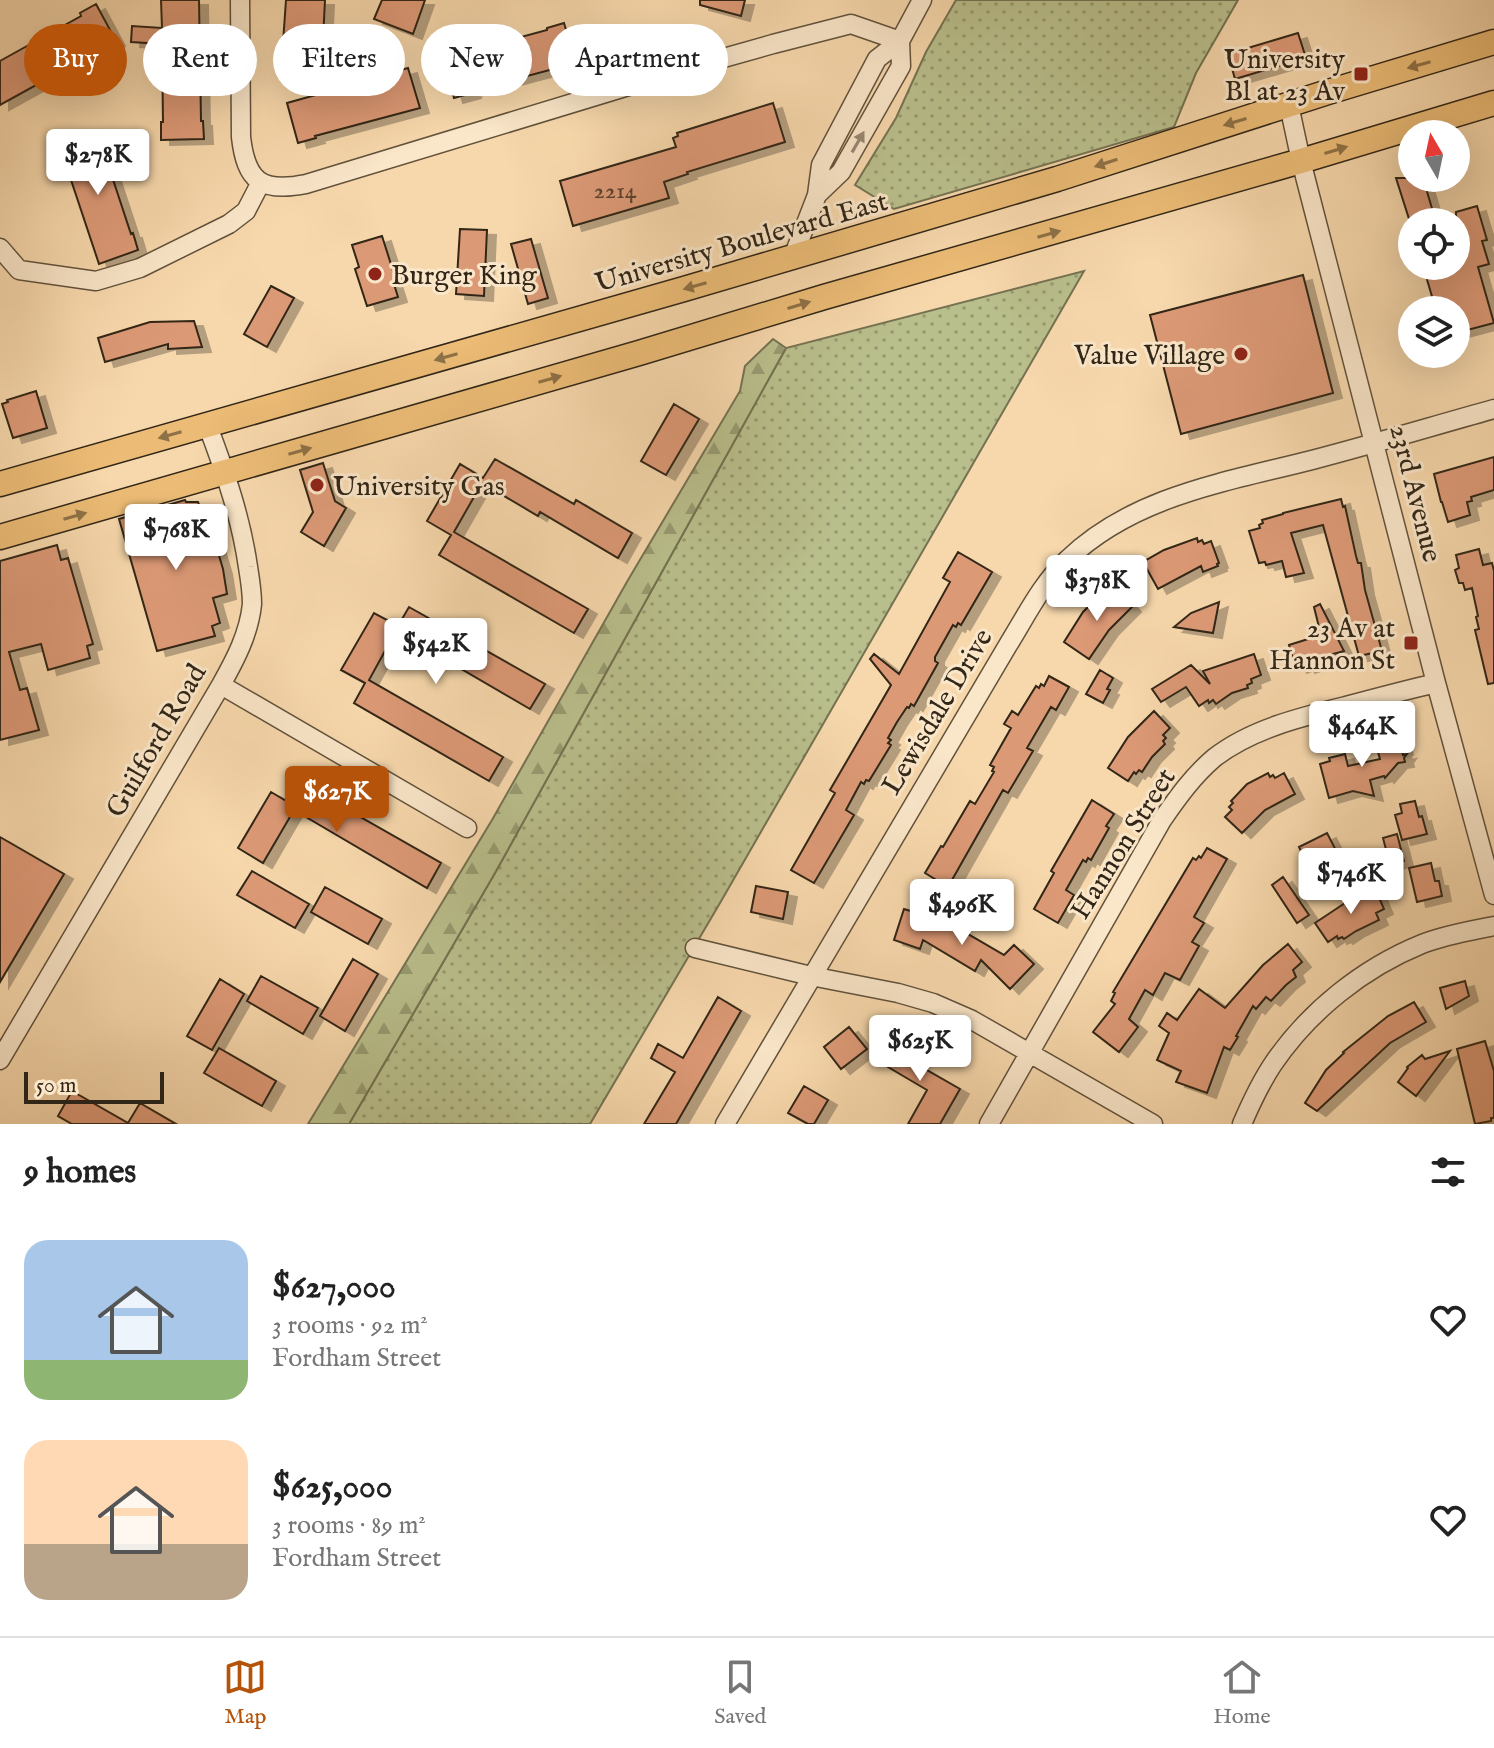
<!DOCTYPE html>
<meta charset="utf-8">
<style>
body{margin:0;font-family:"IM FELL English",serif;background:#f2f2f2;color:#222;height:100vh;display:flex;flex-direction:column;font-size:30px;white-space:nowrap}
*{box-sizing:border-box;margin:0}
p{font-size:26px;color:#767676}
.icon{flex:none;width:44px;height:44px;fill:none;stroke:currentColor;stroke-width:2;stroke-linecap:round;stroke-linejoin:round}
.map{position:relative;height:1124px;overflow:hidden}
.sheet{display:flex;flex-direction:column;background:#fff;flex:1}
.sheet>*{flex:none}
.banner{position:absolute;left:24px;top:24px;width:800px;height:72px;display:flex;gap:16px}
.needle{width:52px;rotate:351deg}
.fabs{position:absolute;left:1398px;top:120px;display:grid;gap:16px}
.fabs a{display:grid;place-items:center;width:72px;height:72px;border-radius:50%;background:#fff;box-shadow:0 8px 32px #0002;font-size:40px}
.scale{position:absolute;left:24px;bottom:20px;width:140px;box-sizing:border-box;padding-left:8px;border:4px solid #312617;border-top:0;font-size:22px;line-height:28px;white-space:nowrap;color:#312617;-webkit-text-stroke:6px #fae6c9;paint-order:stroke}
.price{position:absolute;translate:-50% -68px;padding:0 18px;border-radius:8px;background:#fff;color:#222;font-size:26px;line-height:52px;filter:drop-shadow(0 2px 4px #0008)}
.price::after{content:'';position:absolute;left:50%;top:48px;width:24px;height:18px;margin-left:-12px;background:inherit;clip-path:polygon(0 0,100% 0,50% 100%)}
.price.active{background:#b45309;color:#fff}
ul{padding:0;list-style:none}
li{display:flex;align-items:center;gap:24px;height:200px;padding:0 24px}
li span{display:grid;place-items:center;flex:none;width:224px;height:160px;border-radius:24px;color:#555}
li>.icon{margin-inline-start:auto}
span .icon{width:96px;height:96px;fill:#fffc;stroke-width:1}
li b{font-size:34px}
h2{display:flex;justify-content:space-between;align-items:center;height:96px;padding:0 24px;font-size:34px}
.chip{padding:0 28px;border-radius:36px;background:#fff;box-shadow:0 8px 32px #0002;font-size:28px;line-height:72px}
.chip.active{background:#b45309;color:#fff}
.dock{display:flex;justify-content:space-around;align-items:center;height:112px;border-top:2px solid #e0e0e0;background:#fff;font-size:22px;color:#767676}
.dock a{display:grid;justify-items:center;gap:4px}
.dock .active{color:#b45309}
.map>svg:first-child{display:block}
.grass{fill:url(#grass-dots);stroke:#757252;stroke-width:2}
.forest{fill:url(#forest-firs);stroke:#757252;stroke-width:2}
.building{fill:#dc9976;stroke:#312617;stroke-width:2;filter:url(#shadow)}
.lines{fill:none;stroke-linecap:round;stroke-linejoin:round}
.minor-casing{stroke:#62523c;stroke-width:21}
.major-casing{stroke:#312617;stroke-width:27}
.minor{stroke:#fae6c9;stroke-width:18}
.major{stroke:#ecbc76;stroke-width:24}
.oneway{fill:#8e7146}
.oneway2{fill:#968670}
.poi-dot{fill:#8f2418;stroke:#fae6c9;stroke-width:3}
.labels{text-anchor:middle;stroke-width:6;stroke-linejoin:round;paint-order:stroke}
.number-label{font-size:24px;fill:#5c432f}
.poi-label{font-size:28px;fill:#312617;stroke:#fae6c9;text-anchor:end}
.street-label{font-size:28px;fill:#312617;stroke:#fae6c9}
</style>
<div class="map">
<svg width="1494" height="1124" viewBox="0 0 1494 1124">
<defs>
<pattern id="grass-dots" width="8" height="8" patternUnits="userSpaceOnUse" patternTransform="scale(2)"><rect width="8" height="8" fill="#b9bf8c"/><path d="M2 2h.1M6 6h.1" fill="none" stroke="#979b71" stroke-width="1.8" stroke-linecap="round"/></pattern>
<pattern id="forest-firs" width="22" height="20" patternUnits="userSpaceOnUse" patternTransform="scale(2)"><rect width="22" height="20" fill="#b9bf8c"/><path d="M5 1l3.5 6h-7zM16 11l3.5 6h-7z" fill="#979b71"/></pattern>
<filter id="shadow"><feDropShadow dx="9" dy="5" stdDeviation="0" flood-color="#0004"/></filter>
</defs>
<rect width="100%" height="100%" fill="#f7d8ac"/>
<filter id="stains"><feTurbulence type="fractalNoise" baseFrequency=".0025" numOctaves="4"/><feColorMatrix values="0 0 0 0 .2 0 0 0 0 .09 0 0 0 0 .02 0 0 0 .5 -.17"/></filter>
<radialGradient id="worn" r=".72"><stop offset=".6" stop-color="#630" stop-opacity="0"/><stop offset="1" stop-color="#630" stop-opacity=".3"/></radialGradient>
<!-- grass -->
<path class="grass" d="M956,0H1238L1196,73L1174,127L894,209L855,185L896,118L926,52Z
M1084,271L720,903L590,1124H349L495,873L786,348Z"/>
<!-- forest -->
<path class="forest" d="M773,339L786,348L495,873L349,1124H308L492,820L628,580L740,391L745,366Z"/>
<!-- building -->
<path class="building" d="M161,0H199L201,121H203L204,139L161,140V122H163L162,44L131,42L132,26L162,28Z
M286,0H325L323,40H326L325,59L282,57Z
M382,0H425L413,34L374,19Z
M700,0H745L741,16L700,5Z
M96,4L116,41L0,105V61L81,16L80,13Z
M564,23L576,63L471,91L472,93L454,98L443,58L547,30V28Z
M1298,33L1306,58L1235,79L1228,54Z
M408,68L420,108L315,136L316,138L298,143L287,103L391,74L390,73Z
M773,103L785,142L687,172L688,174L664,182L669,198L573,226L560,181L676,147L673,138L678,136L677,133Z
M97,131L131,234L133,233L138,250L99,264L65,162H63L57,145Z
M1396,178H1423L1436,222H1410Z
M1477,206L1487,240L1482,241L1489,264L1478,267L1494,323L1456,333V310H1436L1423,266H1456V212Z
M460,229L487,230L484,296L456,294Z
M382,236L396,280L393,281L398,297L367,306L355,269L359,267L352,245Z
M531,239L548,298L528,304L511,244Z
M1303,275L1333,393L1181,434L1150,315Z
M271,286L294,298L267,347L244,334Z
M194,321L202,347L168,349V344L105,362L98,338L150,322Z
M36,391L47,428L13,438L2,404L8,402L7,400Z
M674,404L699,419L666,475L641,461Z
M1494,457V490L1471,497L1472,501L1467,502L1470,515L1448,522L1442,502H1441L1434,474Z
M495,459L574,504L576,500L632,533L618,558L540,512L538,516L482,483L454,532L588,609L574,633L439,555L451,535L427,521L460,464L483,478Z
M323,463L335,501L346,508L324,546L301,532L313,512L300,470Z
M1341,499L1343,507L1345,506L1356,556L1358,563H1361L1365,590L1382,651L1359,656L1323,525L1291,533L1304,573L1286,577L1282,561L1266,565L1265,562L1259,563L1249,531L1260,528L1259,525L1263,523L1262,520L1283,514V513Z
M185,500L186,502H198L202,513L206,512L223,569L227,594L213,598L220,623L212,626L215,636L157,651L119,519Z
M1197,538L1198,542L1202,540L1204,544L1211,541L1219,563L1217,564L1218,566L1203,572L1201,566L1158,589L1143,562L1164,550Z
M57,545L61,560L68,558L93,644L87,646L90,658L48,670L41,644L9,652L20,690L27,688L39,730L0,740V561Z
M1479,549L1483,565L1492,563L1494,571V683L1488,684L1475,630L1479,629L1476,617L1478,616L1472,588L1465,590L1463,583H1459L1455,570L1459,568L1456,555Z
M958,552L992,572L961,625L958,623L956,627L953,625L935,657V661L938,663L914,706L911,704L909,708L907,707L897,722L888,738L891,740L888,743L891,745L869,781L866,780L864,784L861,782L846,810L854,815L814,883L791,870L835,793L830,790L891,685L870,659L874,654L899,674L950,582L943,578Z
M1116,590L1132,607L1109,630L1089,659L1064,642L1083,612L1100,595L1103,598L1106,596L1108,598Z
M1219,602L1213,633L1174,627L1191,613Z
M1320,604L1344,651L1319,658L1321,663L1306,668L1305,665L1298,668L1297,666H1295L1289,645L1321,635L1314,607Z
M409,607L545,684L530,709L396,631L369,680L503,757L489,781L354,703L365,683L341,670L374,613L398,626Z
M1254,654L1261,675L1251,679L1252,683L1247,685L1248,688L1232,693L1216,704L1213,700L1209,703L1208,700L1199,706L1186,687L1161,702L1152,689L1191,665L1210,684L1203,671Z
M1100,670L1113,678L1107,689L1110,690L1103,703L1086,694Z
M1049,676L1069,687L1056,710L1051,707L1027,748L1033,751L1008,793L1003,790L948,887L925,873L941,846L943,847L970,801L975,804L994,772L992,771L994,767L990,765L1011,728L1004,724L1012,711L1018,715L1036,686L1039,688L1041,684L1044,686Z
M1154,711L1170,728L1163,735L1166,738L1163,741L1165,744L1152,757L1142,772L1139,770L1136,774L1134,772L1128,781L1108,768L1128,737Z
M1400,735L1404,750L1402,751L1403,755L1407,754L1404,758L1405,762L1398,763L1385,778L1384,776L1370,780L1374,796L1353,791L1329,798L1320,764L1330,761L1329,758L1345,754L1348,766L1380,759L1375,742Z
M1268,773L1270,777L1273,775L1275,778L1284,773L1295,794L1265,810L1242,833L1225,817L1232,810L1229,807L1233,803L1231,801L1247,784Z
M306,786L441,863L427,888L294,810L263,863L238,848L271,792L295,806Z
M1092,800L1114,814L1106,826L1109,828L1091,860L1088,858L1086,862L1083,860L1066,890L1074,895L1058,923L1034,909L1054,873L1051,871Z
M1415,801L1419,817L1422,816L1427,834L1402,840L1395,815L1402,813L1400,804Z
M1327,833L1343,864L1328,872L1326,867L1312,874L1299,847Z
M1397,834L1404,861L1390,865L1383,838Z
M0,837L64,874L0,982Z
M1207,848L1227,859L1194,917L1204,923L1192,942L1199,946L1180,980L1165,973L1153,995L1145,990L1129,1019L1138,1027L1119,1052L1093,1032L1115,1004L1111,1001L1115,993L1113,992L1193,858L1196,860L1199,856L1201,858Z
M1431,863L1435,881H1439L1442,896L1417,902L1409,868Z
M252,871L309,904L295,928L237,895Z
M1283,877L1309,915L1297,923L1272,885Z
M756,886L788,892L783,919L751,912Z
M325,887L382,919L368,944L311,912Z
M1375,888L1384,909L1376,913L1379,920L1356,931L1344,939L1342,937L1338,939L1337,936L1328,942L1315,923L1348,901Z
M904,909L931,917L930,919L966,933L1004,955L1014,945L1034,964L1010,989L981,960L975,971L923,940L920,949L894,940Z
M1288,944L1302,962L1293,970L1296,977L1286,985L1271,1001L1266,997L1256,1009L1253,1006L1236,1036L1238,1037L1230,1050L1224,1047L1207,1093L1176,1082L1181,1071L1157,1060L1169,1033L1159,1026L1167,1013L1177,1020L1199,989L1225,1008L1263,965Z
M353,959L378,974L345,1031L320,1016Z
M261,976L318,1008L303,1034L247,1001Z
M220,979L244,994L212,1050L187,1036Z
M1465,981L1469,996L1446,1009L1440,988Z
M718,997L741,1011L676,1124H644L675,1072L651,1058L658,1044L683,1058Z
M1414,1002L1426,1022L1390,1043L1317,1111L1305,1103L1326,1070L1344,1053L1343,1052L1388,1016Z
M849,1027L867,1049L841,1069L824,1047Z
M890,1037L918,1053L913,1062L960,1089L940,1124H908L927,1090L876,1060Z
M1485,1041L1494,1071V1118H1491V1121L1475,1124L1457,1049Z
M219,1048L276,1081L262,1106L204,1073Z
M1450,1051L1416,1096L1398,1082L1408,1068L1407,1067L1422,1055L1425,1059Z
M804,1086L828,1100L814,1124H808L788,1113Z
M72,1091L128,1123L140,1103L176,1124H72L58,1116Z"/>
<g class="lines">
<defs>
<path id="minor" d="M240,0L241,137C246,181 261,193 306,184L688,68L773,44L851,24L900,41
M1289,105L1301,161L1436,683L1494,895
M817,195L841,172L901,66L900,41
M0,248L19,270L96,281L140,268L229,224L246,211L261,182
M793,257L817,195L821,165L877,59L900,41L922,0
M221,685L467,828
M695,948L811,976L898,993L933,1003L972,1020L1153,1124
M0,1060L221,685C235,660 249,634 252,604C252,592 250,579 248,567C241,518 225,471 207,424
M725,1124L1008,645C1026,616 1042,583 1067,560C1133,496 1226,482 1312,460C1373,444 1433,426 1494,409
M989,1124L1162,820C1178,797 1193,776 1214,758C1251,729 1301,717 1346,706C1376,698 1406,690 1436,683
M1242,1124C1251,1103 1261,1082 1273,1064C1309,1011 1363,968 1422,944C1445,935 1470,931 1494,926"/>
<path id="major" d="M0,484L684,289L1057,179L1328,92L1494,42
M0,537L639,353L824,297L1301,161L1494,103"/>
</defs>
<!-- minor casing -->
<use href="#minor" class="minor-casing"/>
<!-- major casing -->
<use href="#major" class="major-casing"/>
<!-- minor -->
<use href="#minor" class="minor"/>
<!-- major -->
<use href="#major" class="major"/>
</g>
<!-- one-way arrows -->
<defs><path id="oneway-solid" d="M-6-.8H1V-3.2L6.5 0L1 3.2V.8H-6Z" transform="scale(2)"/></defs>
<g class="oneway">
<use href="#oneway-solid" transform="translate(1419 65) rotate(164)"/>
<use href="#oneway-solid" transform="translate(1235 122) rotate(163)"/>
<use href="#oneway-solid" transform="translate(1336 150) rotate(-17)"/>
<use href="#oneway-solid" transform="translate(1106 163) rotate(162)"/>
<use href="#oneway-solid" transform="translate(1049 234) rotate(-16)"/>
<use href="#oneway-solid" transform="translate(695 286) rotate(164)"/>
<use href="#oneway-solid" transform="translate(799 305) rotate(-17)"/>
<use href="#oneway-solid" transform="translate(446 357) rotate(164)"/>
<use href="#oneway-solid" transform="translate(550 379) rotate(-16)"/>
<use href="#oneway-solid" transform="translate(170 435) rotate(164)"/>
<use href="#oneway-solid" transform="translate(300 451) rotate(-16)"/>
<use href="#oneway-solid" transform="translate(75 516) rotate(-16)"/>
</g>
<use class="oneway2" href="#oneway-solid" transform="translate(858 142) rotate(-60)"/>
<!-- markers -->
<g class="poi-dot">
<rect x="1353" y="66" width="16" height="16" rx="4"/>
<circle cx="375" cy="274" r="8"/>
<circle cx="1241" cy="354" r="8"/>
<circle cx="317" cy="485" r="8"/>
<rect x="1403" y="635" width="16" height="16" rx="4"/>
</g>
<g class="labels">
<!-- number labels -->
<g class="number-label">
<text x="615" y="198">2214</text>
</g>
<!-- poi labels -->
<g class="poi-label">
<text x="1345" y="68">University<tspan x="1345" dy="32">Bl at 23 Av</tspan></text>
<text x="391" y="284" text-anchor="start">Burger King</text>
<text x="1225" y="364">Value Village</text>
<text x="333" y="495" text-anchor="start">University Gas</text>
<text x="1395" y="637">23 Av at<tspan x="1395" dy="32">Hannon St</tspan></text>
</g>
<!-- street labels -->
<g class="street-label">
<text transform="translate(741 241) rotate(-16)" y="10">University Boulevard East</text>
<text transform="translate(1417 493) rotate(76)" y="10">23rd Avenue</text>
<text transform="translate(936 711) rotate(-59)" y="10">Lewisdale Drive</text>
<text transform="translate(155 740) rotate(-60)" y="10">Guilford Road</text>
<text transform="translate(1122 843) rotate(-58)" y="10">Hannon Street</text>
</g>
</g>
<rect width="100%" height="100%" filter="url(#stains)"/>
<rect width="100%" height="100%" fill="url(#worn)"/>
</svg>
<div class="fabs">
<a><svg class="needle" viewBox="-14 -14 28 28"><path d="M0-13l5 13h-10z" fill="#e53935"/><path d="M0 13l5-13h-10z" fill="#767676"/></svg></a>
<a><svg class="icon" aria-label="locate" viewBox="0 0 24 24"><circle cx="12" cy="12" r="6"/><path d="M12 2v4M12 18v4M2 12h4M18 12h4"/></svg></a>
<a><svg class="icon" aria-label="layers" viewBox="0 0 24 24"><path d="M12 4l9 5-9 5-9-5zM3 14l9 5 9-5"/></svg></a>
</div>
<div class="scale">50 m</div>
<b class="price" style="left:98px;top:197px">$278K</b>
<b class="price" style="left:176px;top:572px">$768K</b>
<b class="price" style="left:1097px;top:623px">$378K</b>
<b class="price" style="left:436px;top:686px">$542K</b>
<b class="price" style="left:1362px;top:769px">$464K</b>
<b class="price active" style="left:337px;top:834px">$627K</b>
<b class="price" style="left:1351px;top:916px">$746K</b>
<b class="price" style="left:962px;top:947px">$496K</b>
<b class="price" style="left:920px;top:1083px">$625K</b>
<div class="banner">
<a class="chip active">Buy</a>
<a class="chip">Rent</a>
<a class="chip">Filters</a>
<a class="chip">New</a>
<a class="chip">Apartment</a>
</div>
</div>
<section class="sheet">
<h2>9 homes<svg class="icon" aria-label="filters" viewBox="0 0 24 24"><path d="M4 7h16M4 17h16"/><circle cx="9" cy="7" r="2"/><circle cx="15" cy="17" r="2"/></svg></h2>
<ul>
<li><span style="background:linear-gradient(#a9c7e8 75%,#8fb573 0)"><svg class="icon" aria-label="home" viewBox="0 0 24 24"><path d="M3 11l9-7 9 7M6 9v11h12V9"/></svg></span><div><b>$627,000</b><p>3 rooms · 92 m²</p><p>Fordham Street</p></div><svg class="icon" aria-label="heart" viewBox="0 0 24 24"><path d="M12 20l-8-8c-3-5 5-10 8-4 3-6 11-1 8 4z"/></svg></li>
<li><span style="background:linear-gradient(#ffd9b3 65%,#b9a48a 0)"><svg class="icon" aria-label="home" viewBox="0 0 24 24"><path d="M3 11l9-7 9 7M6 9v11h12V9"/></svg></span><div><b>$625,000</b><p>3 rooms · 89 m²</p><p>Fordham Street</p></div><svg class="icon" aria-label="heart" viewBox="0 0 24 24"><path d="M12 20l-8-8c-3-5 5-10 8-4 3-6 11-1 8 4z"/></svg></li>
</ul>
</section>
<nav class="dock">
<a class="active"><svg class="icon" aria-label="map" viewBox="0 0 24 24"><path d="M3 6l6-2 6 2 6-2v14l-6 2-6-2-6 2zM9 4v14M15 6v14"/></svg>Map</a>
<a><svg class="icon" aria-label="saved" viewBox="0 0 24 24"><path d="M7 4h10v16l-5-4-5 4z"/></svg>Saved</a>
<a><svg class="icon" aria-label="home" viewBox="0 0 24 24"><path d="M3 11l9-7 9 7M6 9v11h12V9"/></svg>Home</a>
</nav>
